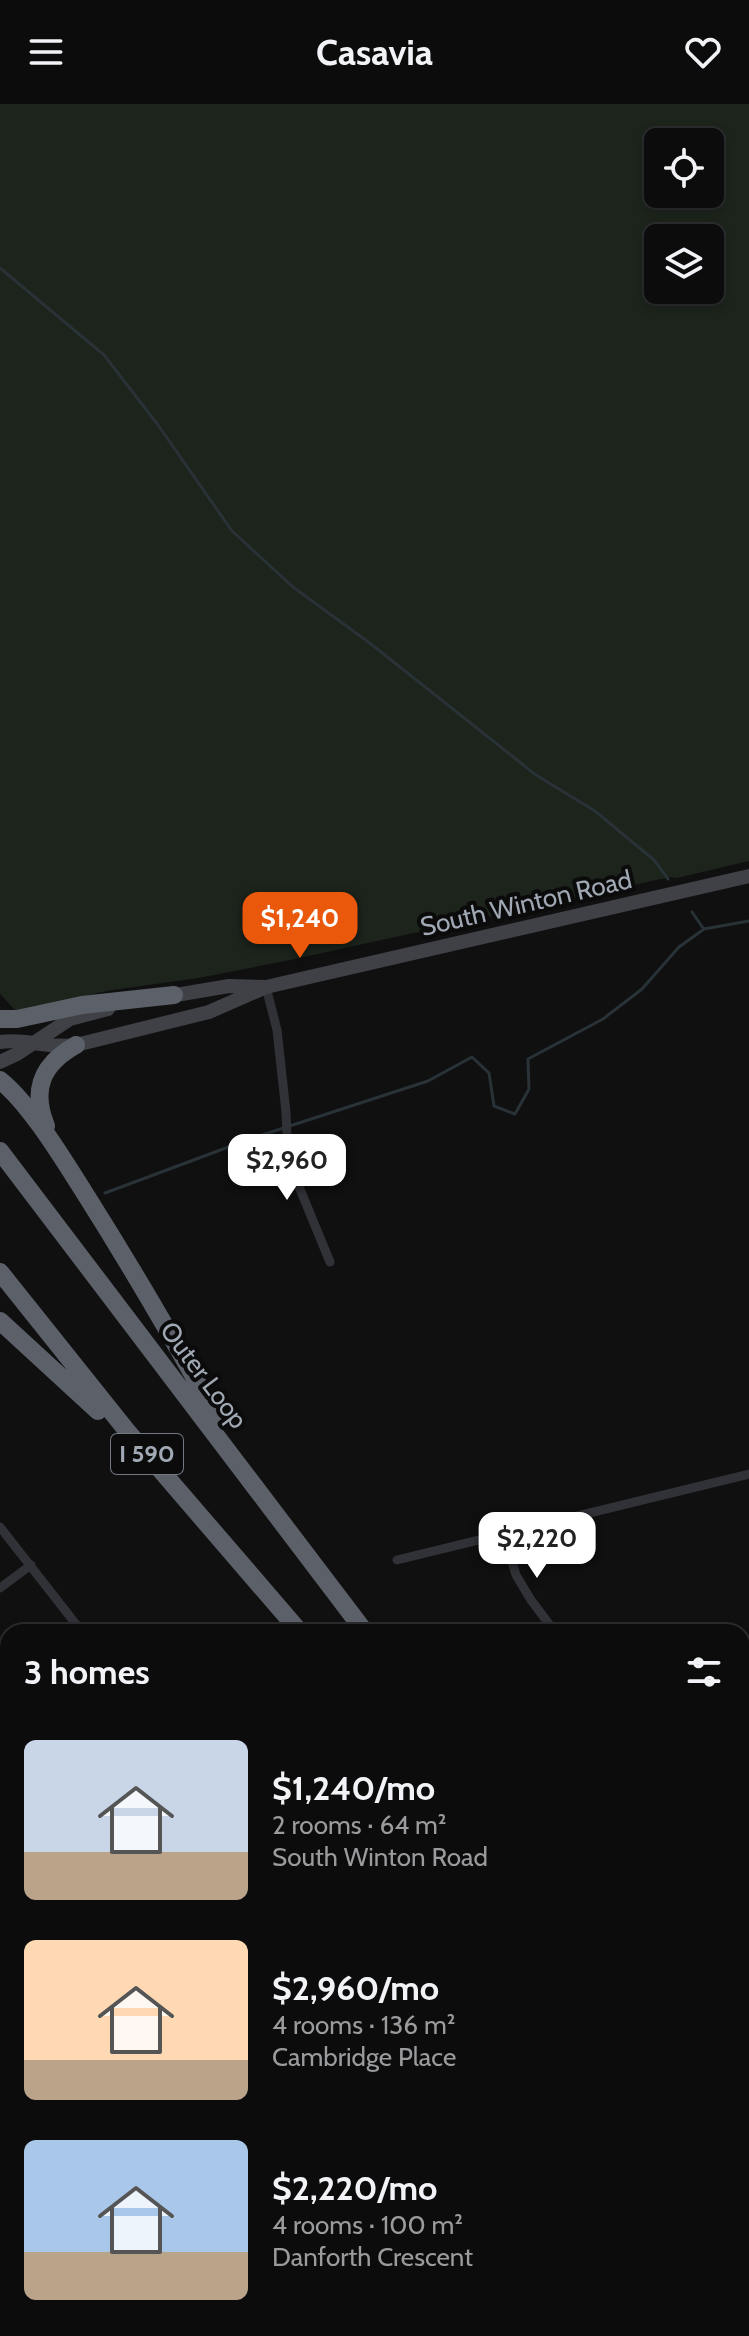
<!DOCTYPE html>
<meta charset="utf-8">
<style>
body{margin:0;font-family:Cabin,sans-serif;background:#1a1a1b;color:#f1f3f6;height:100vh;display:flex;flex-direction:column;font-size:30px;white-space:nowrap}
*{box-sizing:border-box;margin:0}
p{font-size:26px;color:#9a9b9d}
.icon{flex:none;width:44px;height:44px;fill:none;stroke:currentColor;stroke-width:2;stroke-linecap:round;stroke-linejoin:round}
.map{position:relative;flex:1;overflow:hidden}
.side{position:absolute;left:0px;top:1520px;width:750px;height:712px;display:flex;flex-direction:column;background:#0c0c0d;border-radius:24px 24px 0 0;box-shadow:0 4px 12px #0003,0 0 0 2px #2c2c2e}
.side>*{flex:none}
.tools{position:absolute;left:644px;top:24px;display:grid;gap:16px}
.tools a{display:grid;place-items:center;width:80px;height:80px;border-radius:12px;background:#0c0c0d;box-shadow:0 4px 12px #0003,0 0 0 2px #2c2c2e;font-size:40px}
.price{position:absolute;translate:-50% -68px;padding:0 18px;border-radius:16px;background:#fff;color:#222;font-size:26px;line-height:52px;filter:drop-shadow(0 2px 4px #0008)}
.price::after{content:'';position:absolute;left:50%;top:48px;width:24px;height:18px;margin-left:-12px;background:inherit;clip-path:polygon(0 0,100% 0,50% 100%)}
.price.on{background:#ea580c;color:#fff}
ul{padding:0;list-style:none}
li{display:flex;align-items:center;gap:24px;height:200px;padding:0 24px}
li span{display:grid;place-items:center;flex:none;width:224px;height:160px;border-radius:12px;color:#555}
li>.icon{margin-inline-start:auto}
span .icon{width:96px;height:96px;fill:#fffc;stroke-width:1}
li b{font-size:34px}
h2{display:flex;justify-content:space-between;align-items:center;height:96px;padding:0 24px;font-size:34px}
header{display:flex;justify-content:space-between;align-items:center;height:104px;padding:0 24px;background:#0c0c0d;font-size:36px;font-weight:800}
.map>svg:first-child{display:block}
.green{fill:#1c241c;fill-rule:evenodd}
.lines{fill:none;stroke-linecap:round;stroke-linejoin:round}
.stream{stroke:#283237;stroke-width:3}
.minor{stroke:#313237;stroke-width:9}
.secondary{stroke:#3f4147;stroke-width:14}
.motorway{stroke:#5c6068;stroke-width:18}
.labels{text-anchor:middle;stroke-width:8;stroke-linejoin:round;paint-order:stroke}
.shield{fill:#0b0b0c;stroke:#737981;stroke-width:2}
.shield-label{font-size:24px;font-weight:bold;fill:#a0a8b3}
.street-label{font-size:26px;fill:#a0a8b3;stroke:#0b0b0c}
</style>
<header><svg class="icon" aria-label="menu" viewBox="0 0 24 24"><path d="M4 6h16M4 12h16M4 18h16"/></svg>Casavia<svg class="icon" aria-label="heart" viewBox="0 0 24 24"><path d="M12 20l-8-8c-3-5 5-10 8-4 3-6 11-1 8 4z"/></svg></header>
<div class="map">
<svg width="749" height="2232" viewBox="0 0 749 2232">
<rect width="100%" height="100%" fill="#101011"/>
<!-- green -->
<path class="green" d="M0,0H749V757L677,774L670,773L290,856L199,874L112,886L16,907L0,890ZM658,38H710V90H658ZM658,134H710V186H658Z"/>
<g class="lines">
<!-- stream -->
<path class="stream" d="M0,164L104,251L158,321L232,427L293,483L371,540L536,671L595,707L654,756L668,775
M692,808L703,824
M105,1089L250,1035L428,977L472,953L489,969L494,1002L515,1010L529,985L528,955L603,915L642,885L679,843L704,825L749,817"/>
<!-- minor -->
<path class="minor" d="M266,883L277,926L286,1008L288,1056L330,1158
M0,1423L82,1528
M504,1431L516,1471L531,1496L555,1528
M397,1456L749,1370
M0,1484L31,1461
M742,1565L749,1562
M1,1694L8,1704
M742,1740L749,1742
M0,1945L8,1943
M0,2205L8,2198
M244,2224L252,2232
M420,2224L423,2232"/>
<!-- secondary -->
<path class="secondary" d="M164,893L229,882L266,883
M0,938C25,934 50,945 76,941L209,908L266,883L749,772
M0,958L17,950L70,915L108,905"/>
<!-- motorway -->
<path class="motorway" d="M0,915H17L82,901L174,891
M0,976C30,1000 63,1055 84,1088C127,1156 167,1224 206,1294L215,1317
M46,1022C31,985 42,960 76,941
M0,1047L365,1528
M0,1168L127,1327L300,1528
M0,1217L98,1307
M742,1989L749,1998
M742,2042L749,2050"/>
</g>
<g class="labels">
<!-- shield labels -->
<rect class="shield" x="111" y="1330" width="72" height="40" rx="6"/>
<g class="shield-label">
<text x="147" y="1358">I 590</text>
</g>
<!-- street labels -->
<g class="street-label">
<text transform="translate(526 799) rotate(-13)" y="9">South Winton Road</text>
<text transform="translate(204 1271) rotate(53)" y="9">Outer Loop</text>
</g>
</g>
</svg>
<div class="tools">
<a><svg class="icon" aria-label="locate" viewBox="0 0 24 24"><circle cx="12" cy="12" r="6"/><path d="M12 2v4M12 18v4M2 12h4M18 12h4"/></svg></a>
<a><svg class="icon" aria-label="layers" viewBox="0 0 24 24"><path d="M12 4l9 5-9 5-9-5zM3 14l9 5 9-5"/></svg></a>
</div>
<b class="price on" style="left:300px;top:856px">$1,240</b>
<b class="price" style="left:287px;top:1098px">$2,960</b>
<b class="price" style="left:537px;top:1476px">$2,220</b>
<section class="side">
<h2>3 homes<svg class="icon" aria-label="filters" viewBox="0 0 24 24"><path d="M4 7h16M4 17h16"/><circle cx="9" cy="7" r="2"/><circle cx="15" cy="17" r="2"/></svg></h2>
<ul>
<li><span style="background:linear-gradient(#c9d6e8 70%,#b9a48a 0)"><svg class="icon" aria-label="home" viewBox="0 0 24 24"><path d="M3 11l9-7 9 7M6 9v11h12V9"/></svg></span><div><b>$1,240/mo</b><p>2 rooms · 64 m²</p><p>South Winton Road</p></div></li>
<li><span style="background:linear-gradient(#ffd9b3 75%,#b9a48a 0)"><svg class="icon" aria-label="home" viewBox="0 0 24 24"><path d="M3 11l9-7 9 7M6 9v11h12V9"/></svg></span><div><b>$2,960/mo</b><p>4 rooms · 136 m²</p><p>Cambridge Place</p></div></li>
<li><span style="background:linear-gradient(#a9c7e8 70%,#b9a48a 0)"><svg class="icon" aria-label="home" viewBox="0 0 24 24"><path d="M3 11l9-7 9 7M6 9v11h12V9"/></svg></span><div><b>$2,220/mo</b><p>4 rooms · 100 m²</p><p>Danforth Crescent</p></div></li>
</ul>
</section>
</div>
